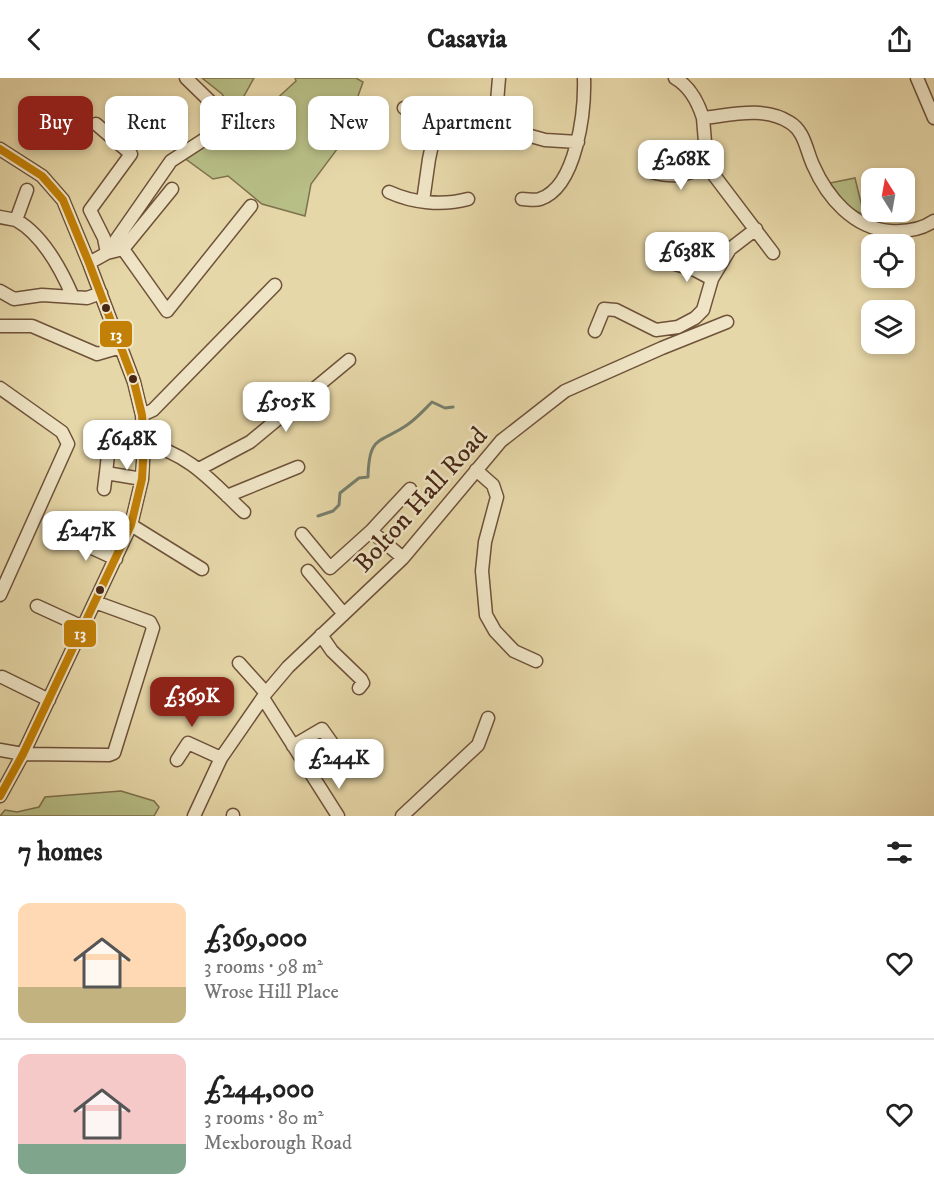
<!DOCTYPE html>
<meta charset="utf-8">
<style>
body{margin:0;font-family:"IM FELL DW Pica",serif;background:#f2f2f2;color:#222;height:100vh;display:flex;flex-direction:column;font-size:22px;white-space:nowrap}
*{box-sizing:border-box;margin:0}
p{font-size:20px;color:#767676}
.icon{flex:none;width:33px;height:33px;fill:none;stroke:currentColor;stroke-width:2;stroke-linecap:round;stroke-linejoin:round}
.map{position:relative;height:738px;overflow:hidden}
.panel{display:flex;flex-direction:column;background:#fff;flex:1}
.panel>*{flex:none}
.top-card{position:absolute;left:18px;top:18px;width:600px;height:54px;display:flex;gap:12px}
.needle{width:39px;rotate:349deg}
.fabs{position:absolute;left:861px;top:90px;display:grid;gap:12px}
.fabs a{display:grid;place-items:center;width:54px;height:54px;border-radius:12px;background:#fff;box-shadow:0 3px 9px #0003;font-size:30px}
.price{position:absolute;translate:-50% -51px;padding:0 14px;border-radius:12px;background:#fff;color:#222;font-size:20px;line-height:39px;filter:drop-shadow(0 2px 3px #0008)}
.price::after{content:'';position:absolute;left:50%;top:36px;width:18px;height:14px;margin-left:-9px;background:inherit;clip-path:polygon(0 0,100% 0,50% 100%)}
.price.on{background:#8f2418;color:#fff}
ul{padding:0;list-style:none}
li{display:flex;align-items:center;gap:18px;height:150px;padding:0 18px}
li+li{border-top:2px solid #e0e0e0}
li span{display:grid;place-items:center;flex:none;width:168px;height:120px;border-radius:12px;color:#555}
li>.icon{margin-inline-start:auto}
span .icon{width:72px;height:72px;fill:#fffc;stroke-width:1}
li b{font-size:26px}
h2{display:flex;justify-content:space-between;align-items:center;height:72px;padding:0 18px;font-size:26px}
.tag{padding:0 21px;border-radius:12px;background:#fff;box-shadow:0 3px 9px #0003;font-size:21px;line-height:54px}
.tag.on{background:#8f2418;color:#fff}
header{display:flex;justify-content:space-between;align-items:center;height:78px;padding:0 18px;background:#fff;font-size:27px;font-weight:700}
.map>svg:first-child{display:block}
.green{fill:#b7be86;stroke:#7f724e;stroke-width:1.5}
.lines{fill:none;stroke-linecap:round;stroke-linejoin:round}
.stream{stroke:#767f6c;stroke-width:3}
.minor-casing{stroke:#6f523a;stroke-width:15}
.minor{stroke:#efe5c6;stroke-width:12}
.bus-1-casing{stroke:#efe5c6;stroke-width:12}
.bus-1{stroke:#c28007;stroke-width:8}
.bus-dot{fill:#472616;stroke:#efe5c6;stroke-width:2}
.labels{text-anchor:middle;stroke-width:5;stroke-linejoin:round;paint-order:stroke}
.street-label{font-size:26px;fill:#472616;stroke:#efe5c6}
.line-badge{stroke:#efe5c6;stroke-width:2}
.badge-label{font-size:16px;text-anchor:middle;font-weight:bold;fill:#fff}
</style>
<header><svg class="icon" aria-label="back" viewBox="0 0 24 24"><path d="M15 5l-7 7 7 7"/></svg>Casavia<svg class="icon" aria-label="share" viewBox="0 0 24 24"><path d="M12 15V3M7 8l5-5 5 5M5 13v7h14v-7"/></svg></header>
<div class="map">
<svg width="934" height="738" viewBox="0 0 934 738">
<rect width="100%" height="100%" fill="#e6d7a8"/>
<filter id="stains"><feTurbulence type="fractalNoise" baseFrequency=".00333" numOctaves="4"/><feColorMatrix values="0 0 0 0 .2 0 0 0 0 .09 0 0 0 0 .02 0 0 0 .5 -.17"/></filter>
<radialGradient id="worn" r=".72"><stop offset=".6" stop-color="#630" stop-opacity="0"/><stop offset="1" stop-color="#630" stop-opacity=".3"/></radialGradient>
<!-- green -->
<path class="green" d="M202,0H254L235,34L222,16Z
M295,0H356L363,4L341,66L311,106L305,138L262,126L228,98L213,101L183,79L234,49L243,51L254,37L271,26L296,3Z
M855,100L864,137L848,129L830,105Z
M121,713L154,723L159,729L154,738H0L5,732L17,734L39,729L45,719Z"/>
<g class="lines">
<!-- stream -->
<path class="stream" d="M318,438L333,433L339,427L340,415L359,400L368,399C369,357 379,366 407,347C416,341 424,332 432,324L445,330L453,329"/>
<defs>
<path id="minor" d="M186,0L223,36L226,46
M675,0C689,8 698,24 703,40C731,37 764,28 789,44C805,53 806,72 813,87C827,119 853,150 890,153C905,154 921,152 934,143
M917,0L934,40
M404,30L437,44L495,48L545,62L578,64
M703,40L707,88L773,175
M495,48L499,0
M0,71L42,98L63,122L89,185L134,304L142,337L144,365L142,401L131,447L23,676L0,718
M651,94C675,100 685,98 707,88
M27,112L16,142C43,157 61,191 73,219L87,220L101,215
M389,114C413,125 442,128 468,121
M522,121C528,121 535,123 540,121C577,109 585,32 584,0
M423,123L429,81L437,44
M0,139L16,142
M123,171L172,111
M107,175L123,171L167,233L251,128
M107,175L171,83L231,44
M89,185L107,175L104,160L90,132L131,76L96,46
M672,185L695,192L712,201
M0,213L14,221L42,217L73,219
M0,248H32L97,276L121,269
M595,253L604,231L616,232L656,252L678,249L695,240L703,232L712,201L730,171L756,151
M0,310L62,354L68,366L0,517
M142,337L153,332L275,207
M118,359L110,358L106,395L142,401
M144,365C191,377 210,402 244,434
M199,391L250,364L349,282
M476,392L493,407L497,419L485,464L482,493L486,537L495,553L514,573L536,583
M104,411L106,395
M227,418L298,389
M131,447L202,491
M371,453L403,480
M302,456L330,490L371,453L410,411
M68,459L116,481
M308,493L343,535
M37,528L83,549
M321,557L332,573L361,601L363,605L359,610
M239,585L266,615
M2,599L49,622
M263,620L338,738
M293,668L322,651L349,689
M0,672L23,676L109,677L114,675L153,550L150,544L95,524
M177,682L188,665L221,680
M194,738L221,680L266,615L288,589L403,480L501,363L565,313L662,270L727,244
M233,738V737
M402,738L478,667L488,640"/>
</defs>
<!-- minor casing -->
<use href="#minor" class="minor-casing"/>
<!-- minor -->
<use href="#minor" class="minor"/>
<defs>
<path id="bus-1" d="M0,71L42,98L63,122L89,185L134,304L142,337L144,365L142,401L131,447L23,676L0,718"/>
</defs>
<!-- bus-1 casing -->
<use href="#bus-1" class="bus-1-casing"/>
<!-- bus-1 -->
<use href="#bus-1" class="bus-1"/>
</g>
<!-- markers -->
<g class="bus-dot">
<circle cx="106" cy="230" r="5"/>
<circle cx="133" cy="301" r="5"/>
<circle cx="100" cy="512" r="5"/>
</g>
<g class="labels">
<!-- street labels -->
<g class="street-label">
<text transform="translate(420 421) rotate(-48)" y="9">Bolton Hall Road</text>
</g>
</g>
<g class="line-badge">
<rect x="99" y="242" width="34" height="28" rx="6" fill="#c28007"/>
<rect x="63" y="541" width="34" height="29" rx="6" fill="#c28007"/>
</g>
<g class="badge-label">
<text x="116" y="262">13</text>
<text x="80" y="561">13</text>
</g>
<rect width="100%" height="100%" filter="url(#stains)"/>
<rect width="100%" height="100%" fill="url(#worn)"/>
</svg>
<div class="fabs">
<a><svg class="needle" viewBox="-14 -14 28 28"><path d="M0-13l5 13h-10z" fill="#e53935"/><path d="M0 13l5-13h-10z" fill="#767676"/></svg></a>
<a><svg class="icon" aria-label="locate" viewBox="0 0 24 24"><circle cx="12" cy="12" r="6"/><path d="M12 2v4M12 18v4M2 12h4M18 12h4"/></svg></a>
<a><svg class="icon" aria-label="layers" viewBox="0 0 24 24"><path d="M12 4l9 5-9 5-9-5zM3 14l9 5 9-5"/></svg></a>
</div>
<b class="price" style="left:681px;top:113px">£268K</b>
<b class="price" style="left:687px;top:205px">£638K</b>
<b class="price" style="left:286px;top:355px">£505K</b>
<b class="price" style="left:127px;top:393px">£648K</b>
<b class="price" style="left:86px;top:484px">£247K</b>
<b class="price on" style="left:192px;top:650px">£369K</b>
<b class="price" style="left:339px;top:712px">£244K</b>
<div class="top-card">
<a class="tag on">Buy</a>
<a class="tag">Rent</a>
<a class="tag">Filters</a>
<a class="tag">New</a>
<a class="tag">Apartment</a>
</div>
</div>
<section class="panel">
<h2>7 homes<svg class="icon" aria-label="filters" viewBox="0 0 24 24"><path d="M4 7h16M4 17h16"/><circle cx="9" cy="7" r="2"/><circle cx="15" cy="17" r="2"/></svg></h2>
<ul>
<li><span style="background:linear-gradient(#ffd9b3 70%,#c2b280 0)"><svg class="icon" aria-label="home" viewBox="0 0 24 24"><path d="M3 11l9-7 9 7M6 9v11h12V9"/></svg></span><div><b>£369,000</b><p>3 rooms · 98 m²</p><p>Wrose Hill Place</p></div><svg class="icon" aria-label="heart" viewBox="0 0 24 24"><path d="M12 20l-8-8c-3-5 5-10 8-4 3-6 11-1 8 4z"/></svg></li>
<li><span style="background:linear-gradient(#f6c9c9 75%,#7fa58c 0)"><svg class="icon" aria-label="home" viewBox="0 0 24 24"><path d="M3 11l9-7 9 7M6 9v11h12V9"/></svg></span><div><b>£244,000</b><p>3 rooms · 80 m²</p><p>Mexborough Road</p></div><svg class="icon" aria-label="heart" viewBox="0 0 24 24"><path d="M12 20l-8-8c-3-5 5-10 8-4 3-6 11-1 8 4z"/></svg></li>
</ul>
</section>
